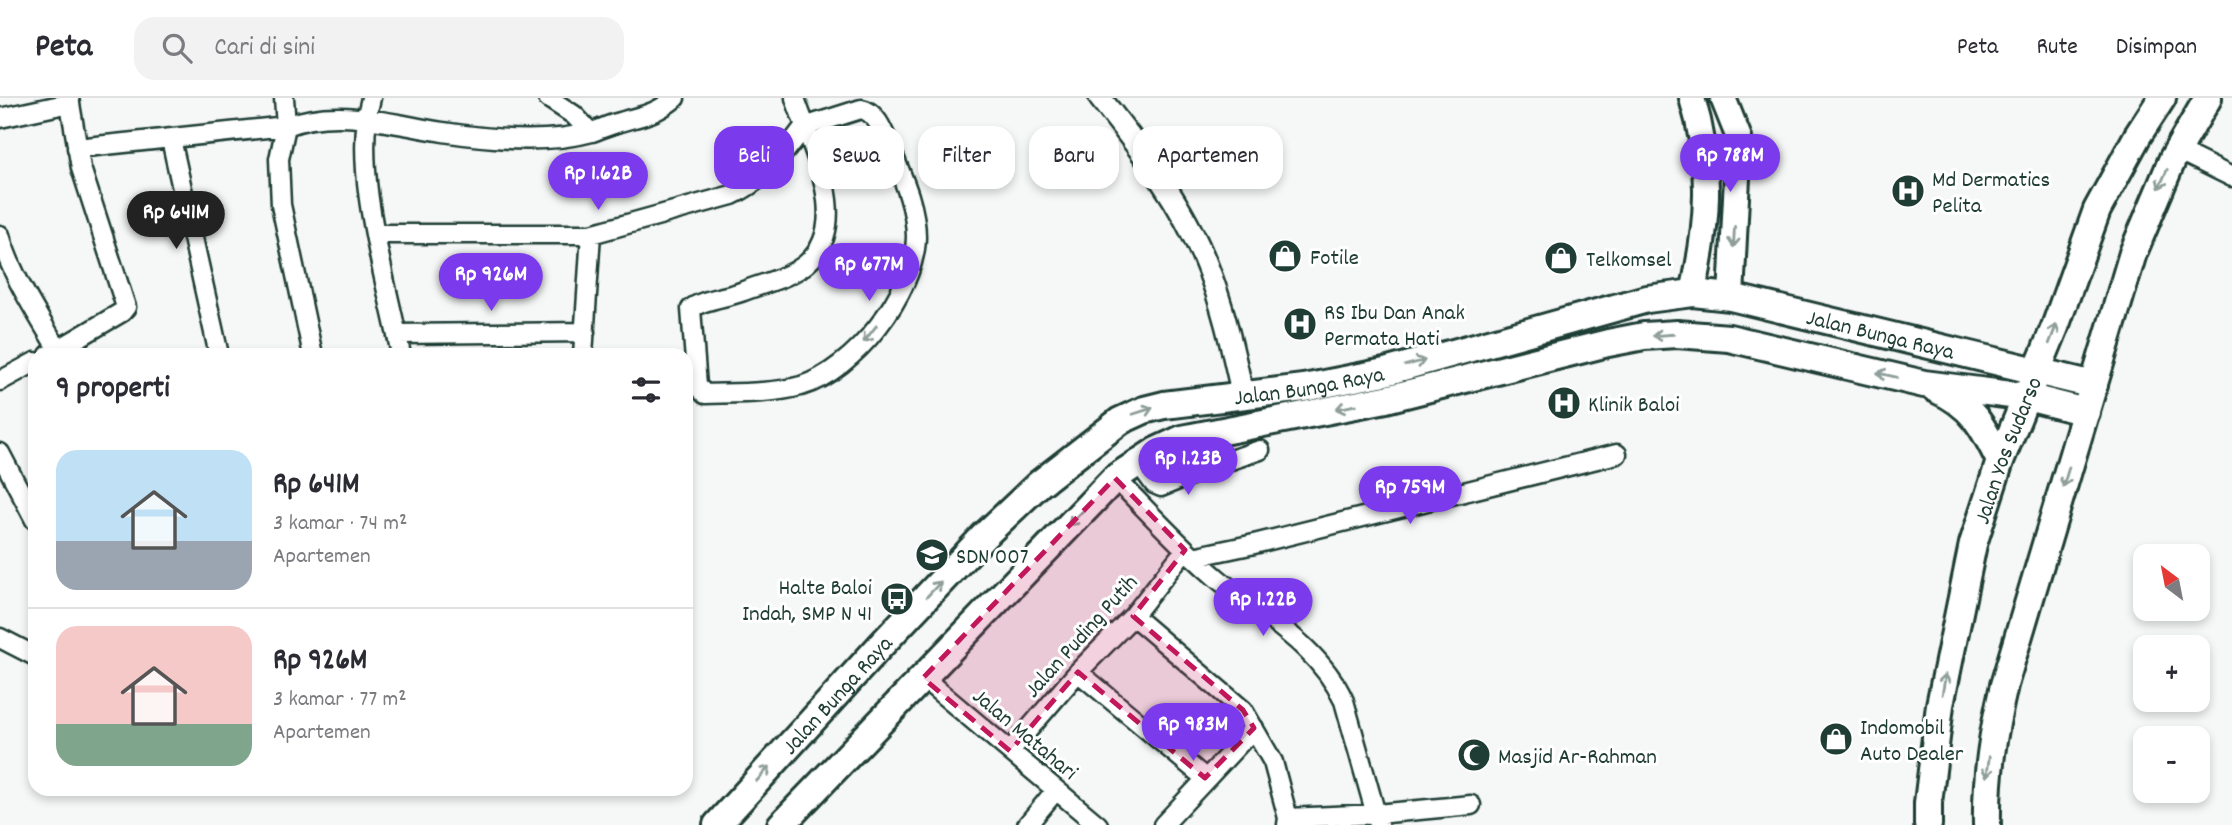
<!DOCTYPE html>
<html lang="id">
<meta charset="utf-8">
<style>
body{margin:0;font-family:Dekko,sans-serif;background:#f2f2f3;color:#2b2b33;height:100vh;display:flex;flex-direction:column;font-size:26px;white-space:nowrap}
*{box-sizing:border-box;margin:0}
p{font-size:23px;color:#7c7c81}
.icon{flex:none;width:38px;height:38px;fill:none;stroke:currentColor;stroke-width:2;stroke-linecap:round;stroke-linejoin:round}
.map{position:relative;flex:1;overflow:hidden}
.sheet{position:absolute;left:28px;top:250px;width:665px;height:448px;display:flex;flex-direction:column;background:#fff;border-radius:21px;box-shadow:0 4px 10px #0003}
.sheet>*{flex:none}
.banner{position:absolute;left:714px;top:28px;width:665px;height:63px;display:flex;gap:14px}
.needle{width:46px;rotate:328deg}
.controls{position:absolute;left:2133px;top:446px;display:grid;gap:14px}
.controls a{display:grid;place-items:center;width:77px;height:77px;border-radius:14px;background:#fff;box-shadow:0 4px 10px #0003;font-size:35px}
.price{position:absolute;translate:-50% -60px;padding:0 16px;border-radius:24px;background:#7c3aed;color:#fff;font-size:23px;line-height:46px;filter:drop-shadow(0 2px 4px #0008)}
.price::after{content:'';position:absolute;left:50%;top:42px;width:21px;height:16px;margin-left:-10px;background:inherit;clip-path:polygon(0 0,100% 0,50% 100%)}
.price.on{background:#222;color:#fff}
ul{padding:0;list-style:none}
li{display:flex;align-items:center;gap:21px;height:175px;padding:0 28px}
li+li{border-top:2px solid #e1e1e2}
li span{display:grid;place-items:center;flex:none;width:196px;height:140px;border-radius:21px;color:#555}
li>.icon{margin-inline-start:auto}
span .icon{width:84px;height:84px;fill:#fffc;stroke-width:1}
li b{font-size:30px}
h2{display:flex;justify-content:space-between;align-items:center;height:84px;padding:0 28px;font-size:30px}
.tag{padding:0 24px;border-radius:21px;background:#fff;box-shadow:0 4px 10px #0003;font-size:24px;line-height:63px}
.tag.on{background:#7c3aed;color:#fff}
header{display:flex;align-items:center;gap:42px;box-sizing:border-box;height:98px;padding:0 35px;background:#fff;border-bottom:2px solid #e1e1e2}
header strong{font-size:33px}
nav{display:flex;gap:38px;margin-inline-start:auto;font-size:24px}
.search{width:490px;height:63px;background:#f2f2f3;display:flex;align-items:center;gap:18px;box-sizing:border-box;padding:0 24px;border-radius:21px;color:#7c7c81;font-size:26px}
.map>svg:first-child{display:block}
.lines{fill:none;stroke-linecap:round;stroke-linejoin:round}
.minor-casing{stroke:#1f3d34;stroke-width:23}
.tertiary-casing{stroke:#1f3d34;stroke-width:26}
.secondary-casing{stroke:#1f3d34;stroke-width:30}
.primary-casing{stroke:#1f3d34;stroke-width:32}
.minor{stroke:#fff;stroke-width:18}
.tertiary{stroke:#fff;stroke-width:21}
.secondary{stroke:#fff;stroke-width:24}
.primary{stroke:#fff;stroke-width:26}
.oneway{stroke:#8f9e9a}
.marked{fill:#c2185b;fill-opacity:0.2;stroke:#c2185b;stroke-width:5;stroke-dasharray:14 9;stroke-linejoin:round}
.labels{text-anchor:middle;stroke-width:6;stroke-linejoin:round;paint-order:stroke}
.poi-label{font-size:23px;fill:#1f3d34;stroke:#fff;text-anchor:start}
.street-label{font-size:23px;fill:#1f3d34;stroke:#fff}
</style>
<header>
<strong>Peta</strong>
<div class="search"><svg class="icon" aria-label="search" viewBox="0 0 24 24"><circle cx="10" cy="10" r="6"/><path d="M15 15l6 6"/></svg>Cari di sini</div>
<nav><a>Peta</a><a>Rute</a><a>Disimpan</a></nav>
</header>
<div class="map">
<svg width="2232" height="727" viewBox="0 0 2232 727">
<rect width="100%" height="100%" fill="#f6f7f7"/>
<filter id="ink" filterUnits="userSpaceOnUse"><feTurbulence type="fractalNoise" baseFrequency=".0143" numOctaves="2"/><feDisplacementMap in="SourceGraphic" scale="14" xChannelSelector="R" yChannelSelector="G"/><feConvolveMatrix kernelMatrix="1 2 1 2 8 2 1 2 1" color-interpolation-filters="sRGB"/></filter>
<g filter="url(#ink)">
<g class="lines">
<defs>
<path id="minor" d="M284,0L286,28L279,61L281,107L313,257
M371,0C351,71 387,184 401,257
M548,0L574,17L590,34
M795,0C810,47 854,126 806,166C789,180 761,186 741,194C728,199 700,202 691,211L697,288L705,296C735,295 771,296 801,288C854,272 915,195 916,139C916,107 901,76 889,47C884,35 876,13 861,11L804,29
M0,20L70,5
M171,41L219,257
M77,50L286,28C337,8 391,26 443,34C488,41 549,46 592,34C601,31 609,27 617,25C642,17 655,17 675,0
M2177,52L2232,79
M376,136H591L732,97C765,82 783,57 804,29
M0,137C12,180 39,218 61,257
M397,236L585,234
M49,257L122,214L126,209L81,70L69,0
M583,257L591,136
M0,283L35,264
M0,355L35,422
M1138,364L1154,386L1161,389L1210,369L1260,352
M1115,380C1149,414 1181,450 1218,481C1263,518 1319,548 1344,603L1379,727
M1193,459L1250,447L1617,356
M1133,518L1243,612L1273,664L1288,720L1287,727
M0,540L35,558
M1078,574L1205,680
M923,580L1098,727
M1010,653L1078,574L1133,518L1185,452
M1288,720L1377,716L1471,707
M1027,727L1056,692
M1163,727L1254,630"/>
<path id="tertiary" d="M1100,0C1141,52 1183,106 1207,168C1224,210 1233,254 1243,298"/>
<path id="secondary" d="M1692,0C1713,68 1708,126 1693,195
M1723,0L1739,40L1731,199"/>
<g id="primary">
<path d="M1936,291C1972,307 1983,328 2000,363"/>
<path id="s1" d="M717,727L882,546L984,438L1039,386L1120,323L1144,312L1164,307L1304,290L1385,274L1647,201L1693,195L1731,199L2094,287"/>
<path d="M781,727L1115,380L1156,353L1182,341L1386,301L1608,245L1644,238L1677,236L1729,240L1924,286L2027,299L2086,314"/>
<path id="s2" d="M1928,727V705L1940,607L1973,446L2000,363L2055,229L2097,112L2138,37L2162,0"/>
<path d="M1987,727C1986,677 1993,635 2004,587L2133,155L2173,60L2208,0"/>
</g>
</defs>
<!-- minor casing -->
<use href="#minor" class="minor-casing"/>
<!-- tertiary casing -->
<use href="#tertiary" class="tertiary-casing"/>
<!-- secondary casing -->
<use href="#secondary" class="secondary-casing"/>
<!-- primary casing -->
<use href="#primary" class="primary-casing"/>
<!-- minor -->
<use href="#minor" class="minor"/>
<!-- tertiary -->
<use href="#tertiary" class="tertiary"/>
<!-- secondary -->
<use href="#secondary" class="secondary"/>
<!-- primary -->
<use href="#primary" class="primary"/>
</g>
<!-- one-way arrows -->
<defs><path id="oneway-shaft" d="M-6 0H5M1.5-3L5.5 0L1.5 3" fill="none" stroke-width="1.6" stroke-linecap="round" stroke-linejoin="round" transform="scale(1.75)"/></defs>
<g class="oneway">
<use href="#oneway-shaft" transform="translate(2163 81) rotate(114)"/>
<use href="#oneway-shaft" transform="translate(1734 139) rotate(93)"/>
<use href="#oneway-shaft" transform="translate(870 236) rotate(128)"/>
<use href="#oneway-shaft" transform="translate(2053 236) rotate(-69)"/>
<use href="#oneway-shaft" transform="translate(1663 237) rotate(176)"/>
<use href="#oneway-shaft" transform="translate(1415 265) rotate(-15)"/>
<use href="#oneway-shaft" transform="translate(1887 277) rotate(-167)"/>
<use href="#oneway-shaft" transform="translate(1346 309) rotate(168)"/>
<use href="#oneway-shaft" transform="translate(1143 313) rotate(-18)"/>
<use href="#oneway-shaft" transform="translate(2066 379) rotate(107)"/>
<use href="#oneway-shaft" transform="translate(1076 420) rotate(134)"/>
<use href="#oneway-shaft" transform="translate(934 491) rotate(-47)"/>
<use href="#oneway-shaft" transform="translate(1944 586) rotate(-80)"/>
<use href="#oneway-shaft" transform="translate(1988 669) rotate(97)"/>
<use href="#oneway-shaft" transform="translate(763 676) rotate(-48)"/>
</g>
</g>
<!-- marked area -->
<path class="marked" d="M1115,380L1185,452L1133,518L1243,612L1254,630L1205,680L1078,574L1010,653L923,580Z"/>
<!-- icons -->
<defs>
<symbol id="hospital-disc" viewBox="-11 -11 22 22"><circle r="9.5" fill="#1f3d34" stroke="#fff"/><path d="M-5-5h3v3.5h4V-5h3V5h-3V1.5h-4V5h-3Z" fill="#fff"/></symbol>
<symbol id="shop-disc" viewBox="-11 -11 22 22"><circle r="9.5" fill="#1f3d34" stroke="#fff"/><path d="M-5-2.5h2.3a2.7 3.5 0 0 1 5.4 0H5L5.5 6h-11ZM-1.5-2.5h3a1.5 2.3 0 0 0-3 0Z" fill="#fff"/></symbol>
<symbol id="school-disc" viewBox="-11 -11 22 22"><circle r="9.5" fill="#1f3d34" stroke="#fff"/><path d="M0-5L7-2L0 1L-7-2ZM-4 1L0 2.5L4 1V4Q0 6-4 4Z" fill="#fff"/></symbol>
<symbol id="bus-disc" viewBox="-11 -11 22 22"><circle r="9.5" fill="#1f3d34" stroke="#fff"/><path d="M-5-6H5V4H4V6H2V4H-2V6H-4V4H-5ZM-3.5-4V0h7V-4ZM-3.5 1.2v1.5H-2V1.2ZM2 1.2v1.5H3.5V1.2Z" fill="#fff"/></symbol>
<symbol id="mosque-disc" viewBox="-11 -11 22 22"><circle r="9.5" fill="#1f3d34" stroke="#fff"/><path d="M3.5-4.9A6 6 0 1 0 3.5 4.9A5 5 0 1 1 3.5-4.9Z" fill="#fff"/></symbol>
</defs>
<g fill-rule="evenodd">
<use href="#hospital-disc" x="1889" y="74" width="38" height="38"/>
<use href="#shop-disc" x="1266" y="139" width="38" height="38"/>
<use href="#shop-disc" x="1542" y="141" width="38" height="38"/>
<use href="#hospital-disc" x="1281" y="207" width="38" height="38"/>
<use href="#hospital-disc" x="1545" y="286" width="38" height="38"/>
<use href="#school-disc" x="913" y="438" width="38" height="38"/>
<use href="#bus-disc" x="878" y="482" width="38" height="38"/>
<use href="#shop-disc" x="1817" y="622" width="38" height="38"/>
<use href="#mosque-disc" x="1455" y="638" width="38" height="38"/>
</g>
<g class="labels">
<!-- poi labels -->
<g class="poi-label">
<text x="1932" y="88">Md Dermatics<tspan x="1932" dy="26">Pelita</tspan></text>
<text x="1310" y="166">Fotile</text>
<text x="1586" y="168">Telkomsel</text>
<text x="1324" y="221">RS Ibu Dan Anak<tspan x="1324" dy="26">Permata Hati</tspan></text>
<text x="1588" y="313">Klinik Baloi</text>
<text x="956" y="465">SDN 007</text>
<text x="872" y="496" text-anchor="end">Halte Baloi<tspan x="872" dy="26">Indah, SMP N 41</tspan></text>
<text x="1860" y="636">Indomobil<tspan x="1860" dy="26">Auto Dealer</tspan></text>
<text x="1498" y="665">Masjid Ar-Rahman</text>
</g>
<!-- street labels -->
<g class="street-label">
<text dy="8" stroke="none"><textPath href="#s1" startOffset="1353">Jalan Bunga Raya</textPath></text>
<text dy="8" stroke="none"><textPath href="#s1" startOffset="765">Jalan Bunga Raya</textPath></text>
<text dy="8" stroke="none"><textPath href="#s2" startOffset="385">Jalan Yos Sudarso</textPath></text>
<text transform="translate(1080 537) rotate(-48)" y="8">Jalan Puding Putih</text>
<text dy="8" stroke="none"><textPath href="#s1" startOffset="177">Jalan Bunga Raya</textPath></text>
<text transform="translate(1026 635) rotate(40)" y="8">Jalan Matahari</text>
</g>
</g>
</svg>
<div class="controls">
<a><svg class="needle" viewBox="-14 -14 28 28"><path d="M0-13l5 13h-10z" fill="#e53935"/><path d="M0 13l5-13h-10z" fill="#7c7c81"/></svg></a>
<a>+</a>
<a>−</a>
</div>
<b class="price" style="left:1730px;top:96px">Rp 788M</b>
<b class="price" style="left:598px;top:114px">Rp 1.62B</b>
<b class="price on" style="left:176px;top:153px">Rp 641M</b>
<b class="price" style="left:869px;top:205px">Rp 677M</b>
<b class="price" style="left:491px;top:215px">Rp 926M</b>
<b class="price" style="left:1188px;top:399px">Rp 1.23B</b>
<b class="price" style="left:1410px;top:428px">Rp 759M</b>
<b class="price" style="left:1263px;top:540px">Rp 1.22B</b>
<b class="price" style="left:1193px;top:665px">Rp 983M</b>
<div class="banner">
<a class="tag on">Beli</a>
<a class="tag">Sewa</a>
<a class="tag">Filter</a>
<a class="tag">Baru</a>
<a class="tag">Apartemen</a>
</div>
<section class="sheet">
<h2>9 properti<svg class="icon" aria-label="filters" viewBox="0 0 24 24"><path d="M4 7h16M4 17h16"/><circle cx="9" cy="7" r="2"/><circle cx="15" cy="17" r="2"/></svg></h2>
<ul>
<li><span style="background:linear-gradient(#bfe0f5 65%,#9aa5b1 0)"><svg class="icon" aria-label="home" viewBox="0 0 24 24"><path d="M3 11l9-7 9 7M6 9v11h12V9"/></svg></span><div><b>Rp 641M</b><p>3 kamar · 74 m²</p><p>Apartemen</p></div></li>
<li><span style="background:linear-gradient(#f6c9c9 70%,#7fa58c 0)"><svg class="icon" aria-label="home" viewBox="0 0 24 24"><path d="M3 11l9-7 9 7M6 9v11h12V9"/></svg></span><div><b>Rp 926M</b><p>3 kamar · 77 m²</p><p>Apartemen</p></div></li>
</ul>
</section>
</div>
